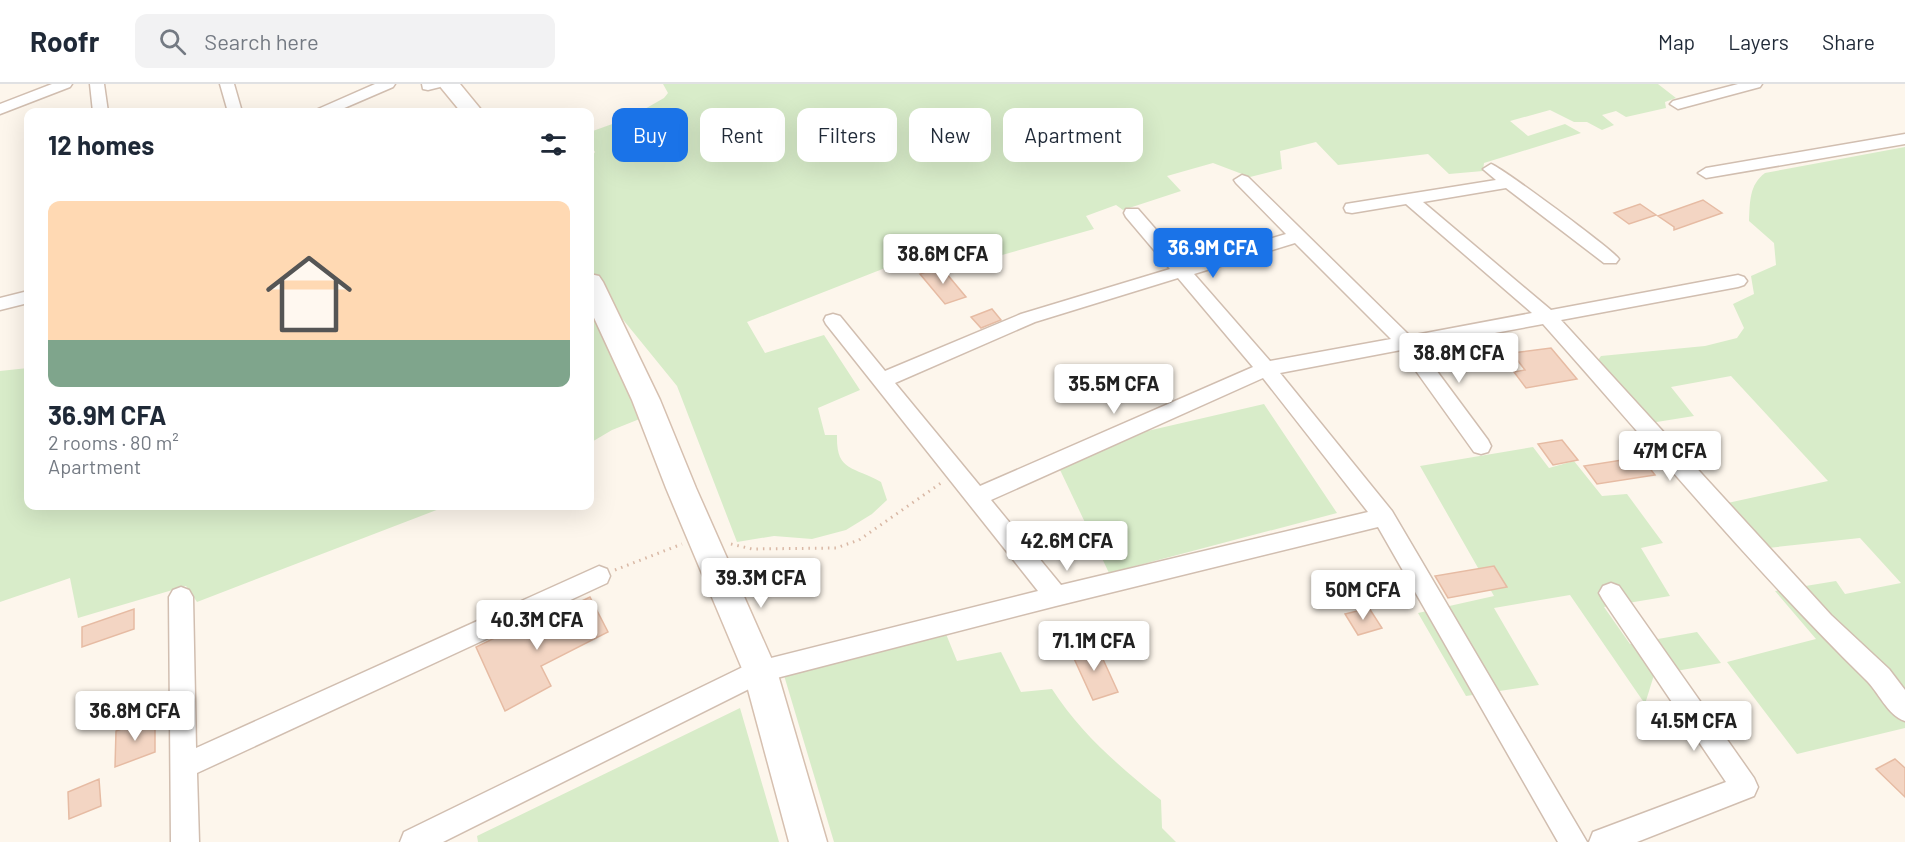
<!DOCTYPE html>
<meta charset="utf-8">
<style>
body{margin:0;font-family:Barlow,sans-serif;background:#f2f2f3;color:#1f2937;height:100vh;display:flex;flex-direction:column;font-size:22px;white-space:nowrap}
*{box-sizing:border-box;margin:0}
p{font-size:20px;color:#747a83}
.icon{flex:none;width:33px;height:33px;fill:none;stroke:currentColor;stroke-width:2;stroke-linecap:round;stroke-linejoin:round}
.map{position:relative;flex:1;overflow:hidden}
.panel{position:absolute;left:24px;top:24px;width:570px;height:402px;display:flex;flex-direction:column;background:#fff;border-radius:12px;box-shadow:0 6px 24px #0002}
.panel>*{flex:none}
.banner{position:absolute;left:612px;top:24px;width:570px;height:54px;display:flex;gap:12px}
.price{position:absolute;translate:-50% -51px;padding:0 14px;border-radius:6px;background:#fff;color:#222;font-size:20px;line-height:39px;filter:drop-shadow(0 2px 3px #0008)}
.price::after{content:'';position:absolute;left:50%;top:36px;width:18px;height:14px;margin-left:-9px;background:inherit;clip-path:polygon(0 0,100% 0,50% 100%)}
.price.active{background:#1a73e8;color:#fff}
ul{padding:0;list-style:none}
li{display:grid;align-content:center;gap:12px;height:318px;padding:0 24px}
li+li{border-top:2px solid #e0e1e3}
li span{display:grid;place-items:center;height:186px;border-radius:12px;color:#555}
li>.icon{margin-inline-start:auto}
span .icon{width:108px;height:108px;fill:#fffc;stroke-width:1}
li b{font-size:26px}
h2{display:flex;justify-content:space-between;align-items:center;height:72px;padding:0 24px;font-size:26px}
.pill{padding:0 21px;border-radius:12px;background:#fff;box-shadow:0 6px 24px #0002;font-size:21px;line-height:54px}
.pill.active{background:#1a73e8;color:#fff}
header{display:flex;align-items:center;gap:36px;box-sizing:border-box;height:84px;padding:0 30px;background:#fff;border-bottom:2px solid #e0e1e3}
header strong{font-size:28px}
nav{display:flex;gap:33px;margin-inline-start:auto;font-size:21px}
.search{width:420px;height:54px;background:#f2f2f3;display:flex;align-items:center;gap:15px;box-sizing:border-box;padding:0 21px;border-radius:12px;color:#747a83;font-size:22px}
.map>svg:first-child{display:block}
.green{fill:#d8ecc9}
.building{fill:#f3d5c3;stroke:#e6bba3;stroke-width:1.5}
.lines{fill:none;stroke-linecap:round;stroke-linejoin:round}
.street-casing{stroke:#d1beb0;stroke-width:3}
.secondary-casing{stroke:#d6c0b0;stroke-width:3}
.path{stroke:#d9b8a5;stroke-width:3;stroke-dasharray:1.5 5;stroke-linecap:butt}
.street{fill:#fff;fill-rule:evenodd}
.secondary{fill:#fff;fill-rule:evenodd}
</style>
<header>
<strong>Roofr</strong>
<div class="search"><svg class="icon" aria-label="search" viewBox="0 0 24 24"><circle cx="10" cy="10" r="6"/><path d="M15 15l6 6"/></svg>Search here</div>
<nav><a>Map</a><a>Layers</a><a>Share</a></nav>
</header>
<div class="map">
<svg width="1905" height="758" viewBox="0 0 1905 758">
<rect width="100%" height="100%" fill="#fdf6ec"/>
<!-- green -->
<path class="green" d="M663,0H1658L1676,14L1665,18L1666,24L1626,33L1616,27L1602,31L1614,41L1602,46L1587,38H1574L1550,26L1510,37L1528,52L1565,40L1581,49L1484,79L1483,87L1449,90L1428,70L1338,81L1316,58L1280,67L1282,85L1250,93L1213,79L1167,92L1181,107L1123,126L1116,121L1086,132L1094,145L995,173L972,150L747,238L765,269L824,251L860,306L818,324L825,351H837C836,388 853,382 881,398L887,416L872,430L846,446L812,455L774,452L737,458L677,302L590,195V75L595,68L590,60V48L629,34L664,14L668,9Z
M1905,63V644L1797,670L1727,578L1816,555L1775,507L1836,497L1845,510L1901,499L1860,454L1749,466L1714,422L1828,397L1731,292L1671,303L1694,332L1638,341L1591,286L1601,272L1705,262L1737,254L1744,244L1733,220L1754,210L1751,192L1776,181L1774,159L1749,137C1750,118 1749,101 1765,89Z
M590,223L652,303L659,313L662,326L612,346L590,359Z
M28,284V422H447L197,518L186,502L78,534L70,494L0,518V287Z
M1264,320L1337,429L1109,489L1052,369Z
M1533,363L1549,384L1574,377L1602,412L1627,410L1663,459L1641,464L1670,512L1604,523L1630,560L1697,548L1721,579L1654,591L1645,620L1570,511L1494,524L1539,601L1466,612L1418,529L1494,512L1420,382Z
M946,550L957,577L1001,568L1021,608L1052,605C1081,650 1120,683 1161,716L1162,744L1176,758H834L783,588Z
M740,624L779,758H478L477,752Z"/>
<!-- building -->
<path class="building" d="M1703,116L1722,129L1674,146V143L1658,132Z
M1640,120L1656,131L1629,140L1614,129Z
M941,183L966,213L945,220L920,190Z
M992,225L1001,236L981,244L971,233Z
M1551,264L1577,295L1526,304L1514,288L1525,286L1512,269Z
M1562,356L1578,376L1553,381L1538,360Z
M1641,373L1655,391L1597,400L1584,382Z
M1494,482L1507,503L1448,514L1435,492Z
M590,513L608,548L541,582L551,602L505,627L476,563L521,541L523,545Z
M1369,524L1382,544L1358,551L1345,530Z
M134,525V545L82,563V543Z
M1096,560L1118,608L1093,616L1071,568Z
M155,633V668L115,683L116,647Z
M1895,675L1905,684V713L1876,685Z
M99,695L101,722L69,735L68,708Z"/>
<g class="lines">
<defs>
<path id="street" d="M52,0H72L70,3L0,30V20Z
M90,0H104L108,28H93Z
M220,0H234L242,28H228Z
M375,0H395L393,3L335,28H315L318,25Z
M422,0H442L440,3L428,6L423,5Z
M1738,0H1762L1760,3L1678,25L1670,20L1673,17Z
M1905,50V60L1706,94L1698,89L1706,84Z
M1491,80C1501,83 1613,166 1619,175L1616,179H1604L1506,104L1423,118L1551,226L1738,191L1744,193L1747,197L1744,201L1738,203L1561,236L1831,531L1889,585L1905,606V637C1887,631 1879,608 1865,595C1751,483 1649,359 1543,240L1419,263L1488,356L1491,362L1488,368L1481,370L1474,368L1401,266L1280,289L1392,427L1587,758H1558L1378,443L1056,522L765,597L443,758H400L404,748L751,579L1038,507L826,240L824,236L826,232L833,230L840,232L885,287L1021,230L1170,185L1126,133L1124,129L1126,125H1138L1186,180L1286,150L1236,99L1234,96L1242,91L1248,93L1410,252L1532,229L1406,120L1352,129L1346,128L1344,124L1346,120L1352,119L1496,96L1483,85ZM1295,159L1391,255L1270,277L1194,190ZM1178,194L1253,283L980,402L895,299L1035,238ZM1263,294L1368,428L1061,501L991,416Z
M28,207V219L0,226V214Z
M599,482L607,485L610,492L607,499L197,689L199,758H171L169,513L173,506L181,503L189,506L193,513L196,664Z
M1611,499L1619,502L1754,694L1758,703L1754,712L1637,758H1589L1593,748L1726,698L1603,516L1599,509L1603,502Z"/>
<path id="secondary" d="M438,0H460L483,28H461Z
M590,190L599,192L603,198L660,316L696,404L777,587L827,758H789L743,587L666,404L632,316L590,225Z"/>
</defs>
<!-- street casing -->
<use href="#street" class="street-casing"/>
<!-- secondary casing -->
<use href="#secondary" class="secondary-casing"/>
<!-- path -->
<path class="path" d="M731,460L752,465L836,464L859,456L941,399
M615,486L682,460"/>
<!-- street -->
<use href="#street" class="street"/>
<!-- secondary -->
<use href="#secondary" class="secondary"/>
</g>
</svg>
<b class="price active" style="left:1213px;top:195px">36.9M CFA</b>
<b class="price" style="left:943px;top:201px">38.6M CFA</b>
<b class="price" style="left:1459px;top:300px">38.8M CFA</b>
<b class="price" style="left:1114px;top:331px">35.5M CFA</b>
<b class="price" style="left:1670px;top:398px">47M CFA</b>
<b class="price" style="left:1067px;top:488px">42.6M CFA</b>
<b class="price" style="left:761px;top:525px">39.3M CFA</b>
<b class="price" style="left:1363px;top:537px">50M CFA</b>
<b class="price" style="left:537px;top:567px">40.3M CFA</b>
<b class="price" style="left:1094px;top:588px">71.1M CFA</b>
<b class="price" style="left:135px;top:658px">36.8M CFA</b>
<b class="price" style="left:1694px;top:668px">41.5M CFA</b>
<div class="banner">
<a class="pill active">Buy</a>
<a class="pill">Rent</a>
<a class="pill">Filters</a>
<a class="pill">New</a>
<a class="pill">Apartment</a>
</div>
<section class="panel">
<h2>12 homes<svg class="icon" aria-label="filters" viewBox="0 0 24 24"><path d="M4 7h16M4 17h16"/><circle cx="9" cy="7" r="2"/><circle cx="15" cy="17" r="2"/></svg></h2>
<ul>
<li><span style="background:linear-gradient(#ffd9b3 75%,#7fa58c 0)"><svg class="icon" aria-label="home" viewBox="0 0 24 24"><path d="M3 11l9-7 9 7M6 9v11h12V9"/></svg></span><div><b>36.9M CFA</b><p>2 rooms · 80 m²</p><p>Apartment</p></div></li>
</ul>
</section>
</div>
